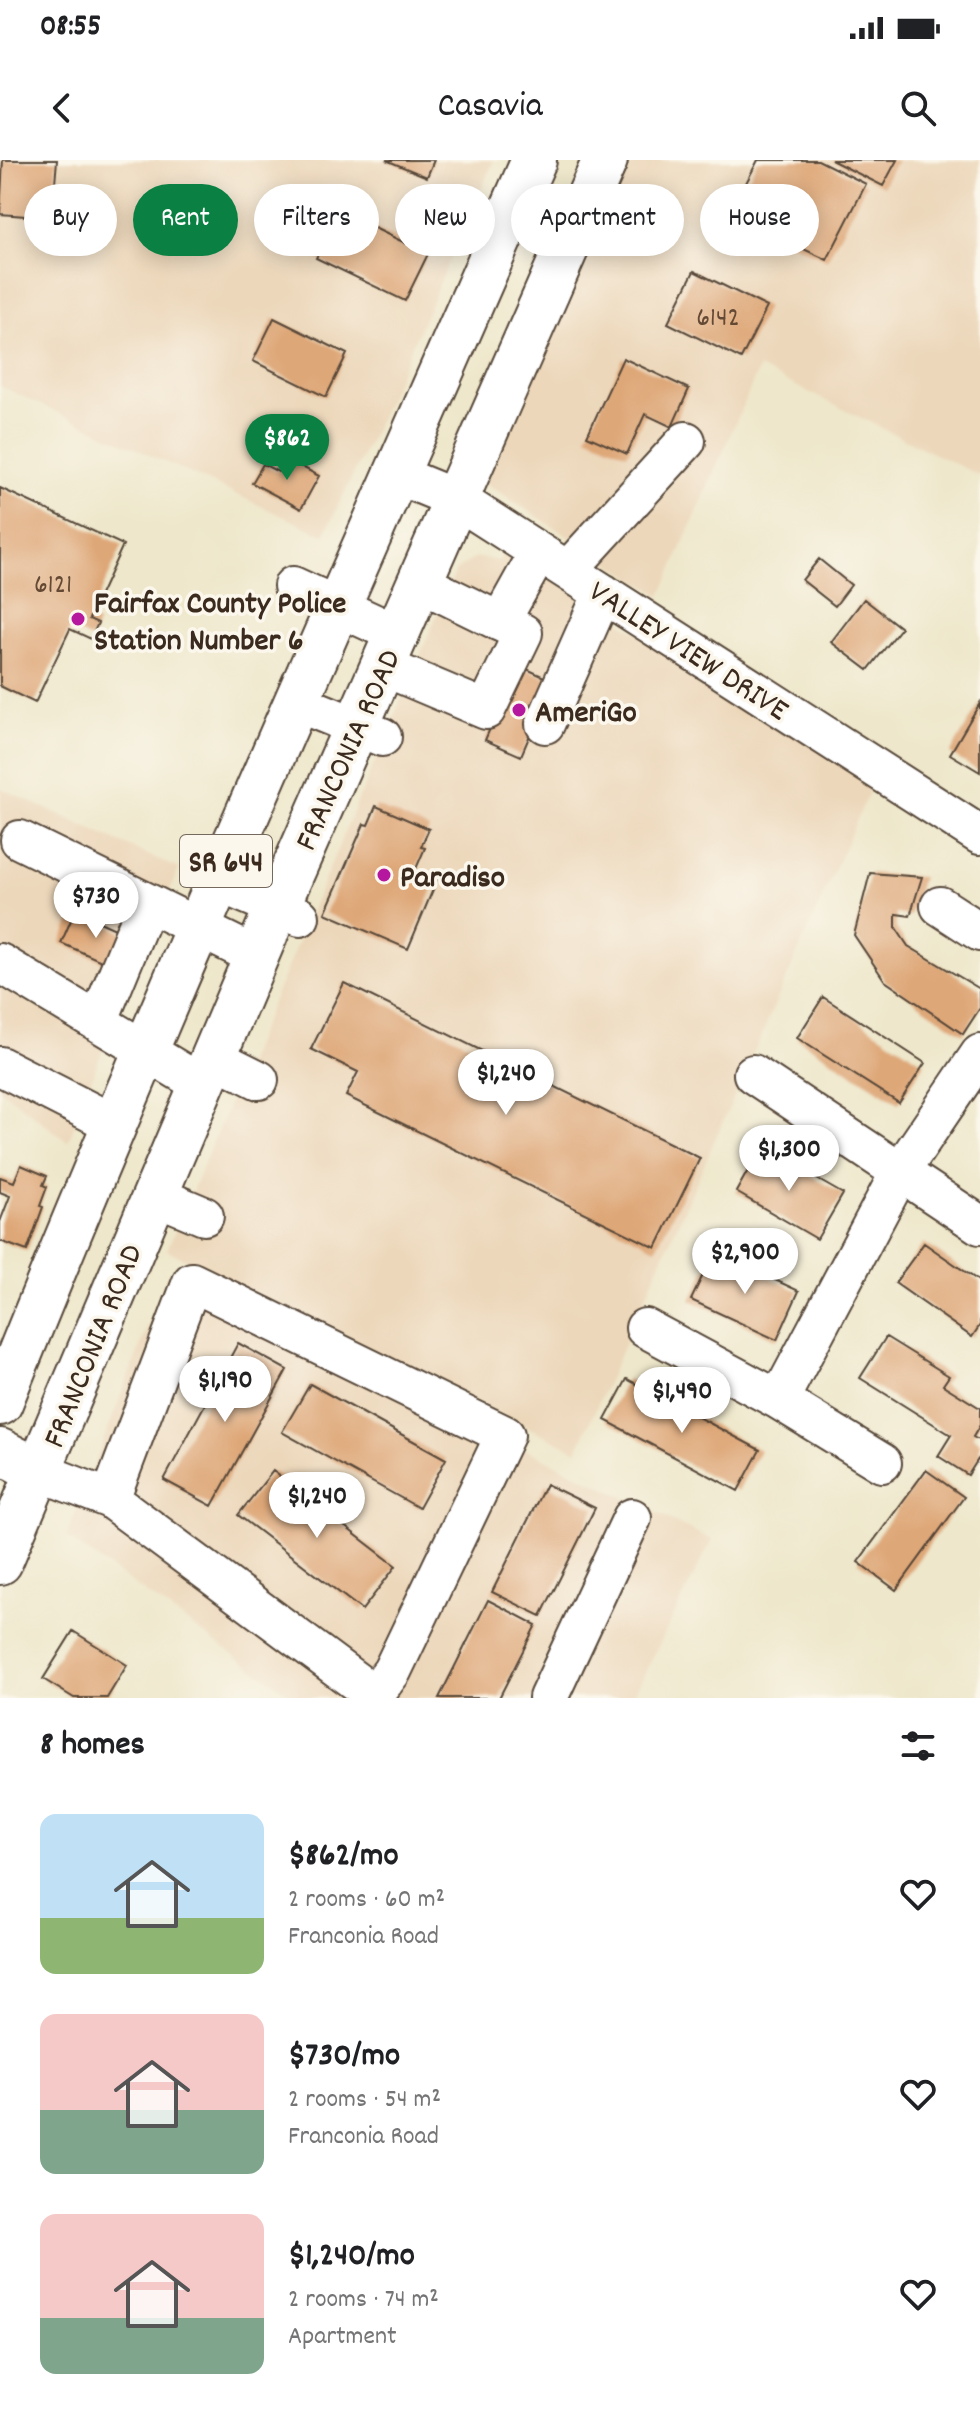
<!DOCTYPE html>
<meta charset="utf-8">
<style>
body{margin:0;font-family:Dekko,sans-serif;background:#f2f2f2;color:#202124;height:100vh;display:flex;flex-direction:column;font-size:30px;white-space:nowrap}
*{box-sizing:border-box;margin:0}
p{font-size:26px;color:#757577}
.icon{flex:none;width:44px;height:44px;fill:none;stroke:currentColor;stroke-width:2;stroke-linecap:round;stroke-linejoin:round}
.map{position:relative;height:1538px;overflow:hidden}
.side{display:flex;flex-direction:column;background:#fff;flex:1}
.side>*{flex:none}
.banner{position:absolute;left:24px;top:24px;width:932px;height:72px;display:flex;gap:16px}
.price{position:absolute;translate:-50% -68px;padding:0 18px;border-radius:28px;background:#fff;color:#222;font-size:26px;line-height:52px;filter:drop-shadow(0 2px 4px #0008)}
.price::after{content:'';position:absolute;left:50%;top:48px;width:24px;height:18px;margin-left:-12px;background:inherit;clip-path:polygon(0 0,100% 0,50% 100%)}
.price.selected{background:#0b8043;color:#fff}
ul{padding:0;list-style:none}
li{display:flex;align-items:center;gap:24px;height:200px;padding:0 40px}
li span{display:grid;place-items:center;flex:none;width:224px;height:160px;border-radius:16px;color:#555}
li>.icon{margin-inline-start:auto}
span .icon{width:96px;height:96px;fill:#fffc;stroke-width:1}
li b{font-size:34px}
h2{display:flex;justify-content:space-between;align-items:center;height:96px;padding:0 40px;font-size:34px}
.tag{padding:0 28px;border-radius:36px;background:#fff;box-shadow:0 4px 20px #0003;font-size:28px;line-height:72px}
.tag.selected{background:#0b8043;color:#fff}
.status{display:flex;justify-content:space-between;align-items:center;height:56px;padding:0 40px;background:#fff;direction:ltr}
.status svg{height:22px;fill:currentColor}
header{display:flex;justify-content:space-between;align-items:center;height:104px;padding:0 40px;background:#fff;font-size:36px;font-weight:600}
.map>svg:first-child{display:block}
.built{fill:#ecd7ba}
.building{fill:#dea778}
.lines{fill:none;stroke-linecap:round;stroke-linejoin:round}
.minor-casing{stroke:#564638;stroke-width:42}
.major-casing{stroke:#564638;stroke-width:48}
.minor{stroke:#fff;stroke-width:38}
.major{stroke:#fff;stroke-width:44}
.poi-dot{fill:#b5179e;stroke:#fbf7ec;stroke-width:3}
.labels{text-anchor:middle;stroke-width:7;stroke-linejoin:round;paint-order:stroke}
.number-label{font-size:28px;fill:#644934}
.shield{fill:#fbf7ec;stroke:#75685c;stroke-width:2}
.shield-label{font-size:30px;font-weight:bold;fill:#3b2a1e}
.poi-label{font-size:32px;font-weight:bold;fill:#3b2a1e;stroke:#fbf7ec;text-anchor:start}
.street-label{font-size:32px;fill:#3b2a1e;stroke:#fbf7ec}
</style>
<div class="status"><b>08:55</b><svg viewBox="0 0 49 12"><path d="M0 12V9h3v3zM5 12V6h3v6zM10 12V3h3v9zM15 12V0h3v12zM26 1h20v11H26zM47 4h2v5h-2z"/></svg></div>
<header><svg class="icon" aria-label="back" viewBox="0 0 24 24"><path d="M15 5l-7 7 7 7"/></svg>Casavia<svg class="icon" aria-label="search" viewBox="0 0 24 24"><circle cx="10" cy="10" r="6"/><path d="M15 15l6 6"/></svg></header>
<div class="map">
<svg width="980" height="1538" viewBox="0 0 980 1538">
<rect width="100%" height="100%" fill="#fbf7ec"/>
<filter id="ink" filterUnits="userSpaceOnUse"><feTurbulence type="fractalNoise" baseFrequency=".0125" numOctaves="2"/><feDisplacementMap in="SourceGraphic" scale="16" xChannelSelector="R" yChannelSelector="G"/><feConvolveMatrix kernelMatrix="1 2 1 2 8 2 1 2 1" color-interpolation-filters="sRGB"/></filter>
<filter id="wash" filterUnits="userSpaceOnUse"><feTurbulence type="fractalNoise" baseFrequency=".006" numOctaves="4" result="noise"/><feDisplacementMap in="SourceGraphic" scale="32" xChannelSelector="R" yChannelSelector="G"/><feGaussianBlur stdDeviation="1.8" result="paint"/><feColorMatrix in="noise" values="0 0 0 0 0 0 0 0 0 0 0 0 0 0 0 0 0 1.4 0 .05"/><feComposite in="paint" operator="in"/></filter>
<g filter="url(#wash)">
<rect width="100%" height="100%" fill="#eee7cb"/>
<!-- built -->
<path class="built" d="M0,0H494L376,267L324,375L0,226Z
M634,0H980V316L759,208L661,436L485,323Z
M507,389L873,623L577,1291L167,1090L456,410L476,397L499,401Z
M0,628L179,709L114,859L68,982L0,929Z
M168,1115L712,1380L632,1538H295L66,1377Z"/>
<g id="blocks">
<!-- building -->
<path class="building" d="M3,0H57L52,58L0,54Z
M386,0H434L427,17Z
M758,0H818L866,24L827,100L782,79L785,71L777,67L775,73L732,50Z
M831,0H897L883,26Z
M339,51L428,94L405,141L316,98Z
M694,111L767,147L741,199L668,163Z
M274,158L347,194L326,237L253,201Z
M623,198L689,229L672,267L645,254L627,294L587,276Z
M285,298L319,316L301,349L252,323L263,304L278,312Z
M0,328L123,385L89,459L98,463L91,479L70,469L35,543L0,526Z
M819,399L851,425L835,446L802,420Z
M864,439L901,468L868,510L831,482Z
M518,505L553,521L521,596L485,580Z
M980,543V612L950,594Z
M376,646L429,669L421,687L425,688L415,711L437,720L408,789L325,753L364,664L368,665Z
M870,713L922,717L910,756L896,754V768L908,786L980,829V848L963,874L885,821L854,775Z
M75,751L131,776L117,808L61,783Z
M344,823L700,998L656,1088L346,936L358,912L311,889Z
M823,837L925,903L899,943L797,878Z
M761,987L843,1034L817,1079L736,1032Z
M21,1005L47,1016L43,1025L47,1027L40,1046L43,1047L27,1091L0,1081V1062L10,1036L0,1032V1017L14,1022Z
M924,1083L980,1122V1165L972,1177L895,1123Z
M714,1092L799,1131L777,1180L691,1140Z
M886,1177L949,1216L943,1225L980,1248V1265L973,1277L980,1281V1296L968,1315L938,1296L951,1275L860,1218Z
M238,1183L287,1210L212,1346L164,1320Z
M627,1219L760,1290L738,1331L605,1260Z
M310,1224L446,1299L419,1348L282,1272Z
M926,1310L964,1337L896,1430L858,1402Z
M273,1311L396,1406L362,1450L238,1355Z
M546,1324L595,1348L541,1456L492,1432Z
M488,1440L536,1465L499,1538H439Z
M73,1471L127,1505L107,1538H74L43,1519Z"/>
</g>
</g>
<g filter="url(#ink)">
<use href="#blocks" fill-opacity="0" stroke="#564638" stroke-width="2"/>
<g class="lines">
<defs>
<path id="minor" d="M395,314L456,339L980,675
M568,410L686,281
M293,426L397,474
M500,462L539,392
M382,506L486,550L523,473L419,422
M296,542L382,577
M545,564L603,433
M20,680L256,796
M217,722L300,757
M940,746L980,772
M0,803L201,924
M98,862L147,743
M213,897L259,920
M0,906L114,964
M753,914L980,1065
M154,1035L204,1056
M645,1168L779,1240L882,1303
M779,1240L900,1012L980,894
M40,1312L110,1339L374,1535L392,1511L505,1275L192,1122L110,1339
M548,1538L632,1358"/>
<path id="major" d="M0,1243C168,824 354,413 534,0
M0,1291L40,1312
M0,1402L277,747L605,0"/>
</defs>
<!-- minor casing -->
<use href="#minor" class="minor-casing"/>
<!-- major casing -->
<use href="#major" class="major-casing"/>
<!-- minor -->
<use href="#minor" class="minor"/>
<!-- major -->
<use href="#major" class="major"/>
</g>
</g>
<!-- markers -->
<g class="poi-dot">
<circle cx="78" cy="459" r="8"/>
<circle cx="519" cy="550" r="8"/>
<circle cx="384" cy="715" r="8"/>
</g>
<g class="labels">
<!-- number labels -->
<g class="number-label">
<text x="718" y="165">6142</text>
<text x="53" y="432">6121</text>
</g>
<!-- shield labels -->
<rect class="shield" x="180" y="675" width="92" height="52" rx="6"/>
<g class="shield-label">
<text x="226" y="711">SR 644</text>
</g>
<!-- poi labels -->
<g class="poi-label">
<text x="94" y="452">Fairfax County Police<tspan x="94" dy="37">Station Number 6</tspan></text>
<text x="535" y="561">AmeriGo</text>
<text x="400" y="726">Paradiso</text>
</g>
<!-- street labels -->
<g class="street-label">
<text transform="translate(690 489) rotate(33)" y="11">VALLEY VIEW DRIVE</text>
<text transform="translate(346 589) rotate(-66)" y="11">FRANCONIA ROAD</text>
<text transform="translate(91 1185) rotate(-68)" y="11">FRANCONIA ROAD</text>
</g>
</g>
</svg>
<b class="price selected" style="left:287px;top:322px">$862</b>
<b class="price" style="left:96px;top:780px">$730</b>
<b class="price" style="left:506px;top:957px">$1,240</b>
<b class="price" style="left:789px;top:1033px">$1,300</b>
<b class="price" style="left:745px;top:1136px">$2,900</b>
<b class="price" style="left:225px;top:1264px">$1,190</b>
<b class="price" style="left:682px;top:1275px">$1,490</b>
<b class="price" style="left:317px;top:1380px">$1,240</b>
<div class="banner">
<a class="tag">Buy</a>
<a class="tag selected">Rent</a>
<a class="tag">Filters</a>
<a class="tag">New</a>
<a class="tag">Apartment</a>
<a class="tag">House</a>
</div>
</div>
<section class="side">
<h2>8 homes<svg class="icon" aria-label="filters" viewBox="0 0 24 24"><path d="M4 7h16M4 17h16"/><circle cx="9" cy="7" r="2"/><circle cx="15" cy="17" r="2"/></svg></h2>
<ul>
<li><span style="background:linear-gradient(#bfe0f5 65%,#8fb573 0)"><svg class="icon" aria-label="home" viewBox="0 0 24 24"><path d="M3 11l9-7 9 7M6 9v11h12V9"/></svg></span><div><b>$862/mo</b><p>2 rooms · 60 m²</p><p>Franconia Road</p></div><svg class="icon" aria-label="heart" viewBox="0 0 24 24"><path d="M12 20l-8-8c-3-5 5-10 8-4 3-6 11-1 8 4z"/></svg></li>
<li><span style="background:linear-gradient(#f6c9c9 60%,#7fa58c 0)"><svg class="icon" aria-label="home" viewBox="0 0 24 24"><path d="M3 11l9-7 9 7M6 9v11h12V9"/></svg></span><div><b>$730/mo</b><p>2 rooms · 54 m²</p><p>Franconia Road</p></div><svg class="icon" aria-label="heart" viewBox="0 0 24 24"><path d="M12 20l-8-8c-3-5 5-10 8-4 3-6 11-1 8 4z"/></svg></li>
<li><span style="background:linear-gradient(#f6c9c9 65%,#7fa58c 0)"><svg class="icon" aria-label="home" viewBox="0 0 24 24"><path d="M3 11l9-7 9 7M6 9v11h12V9"/></svg></span><div><b>$1,240/mo</b><p>2 rooms · 74 m²</p><p>Apartment</p></div><svg class="icon" aria-label="heart" viewBox="0 0 24 24"><path d="M12 20l-8-8c-3-5 5-10 8-4 3-6 11-1 8 4z"/></svg></li>
</ul>
</section>
